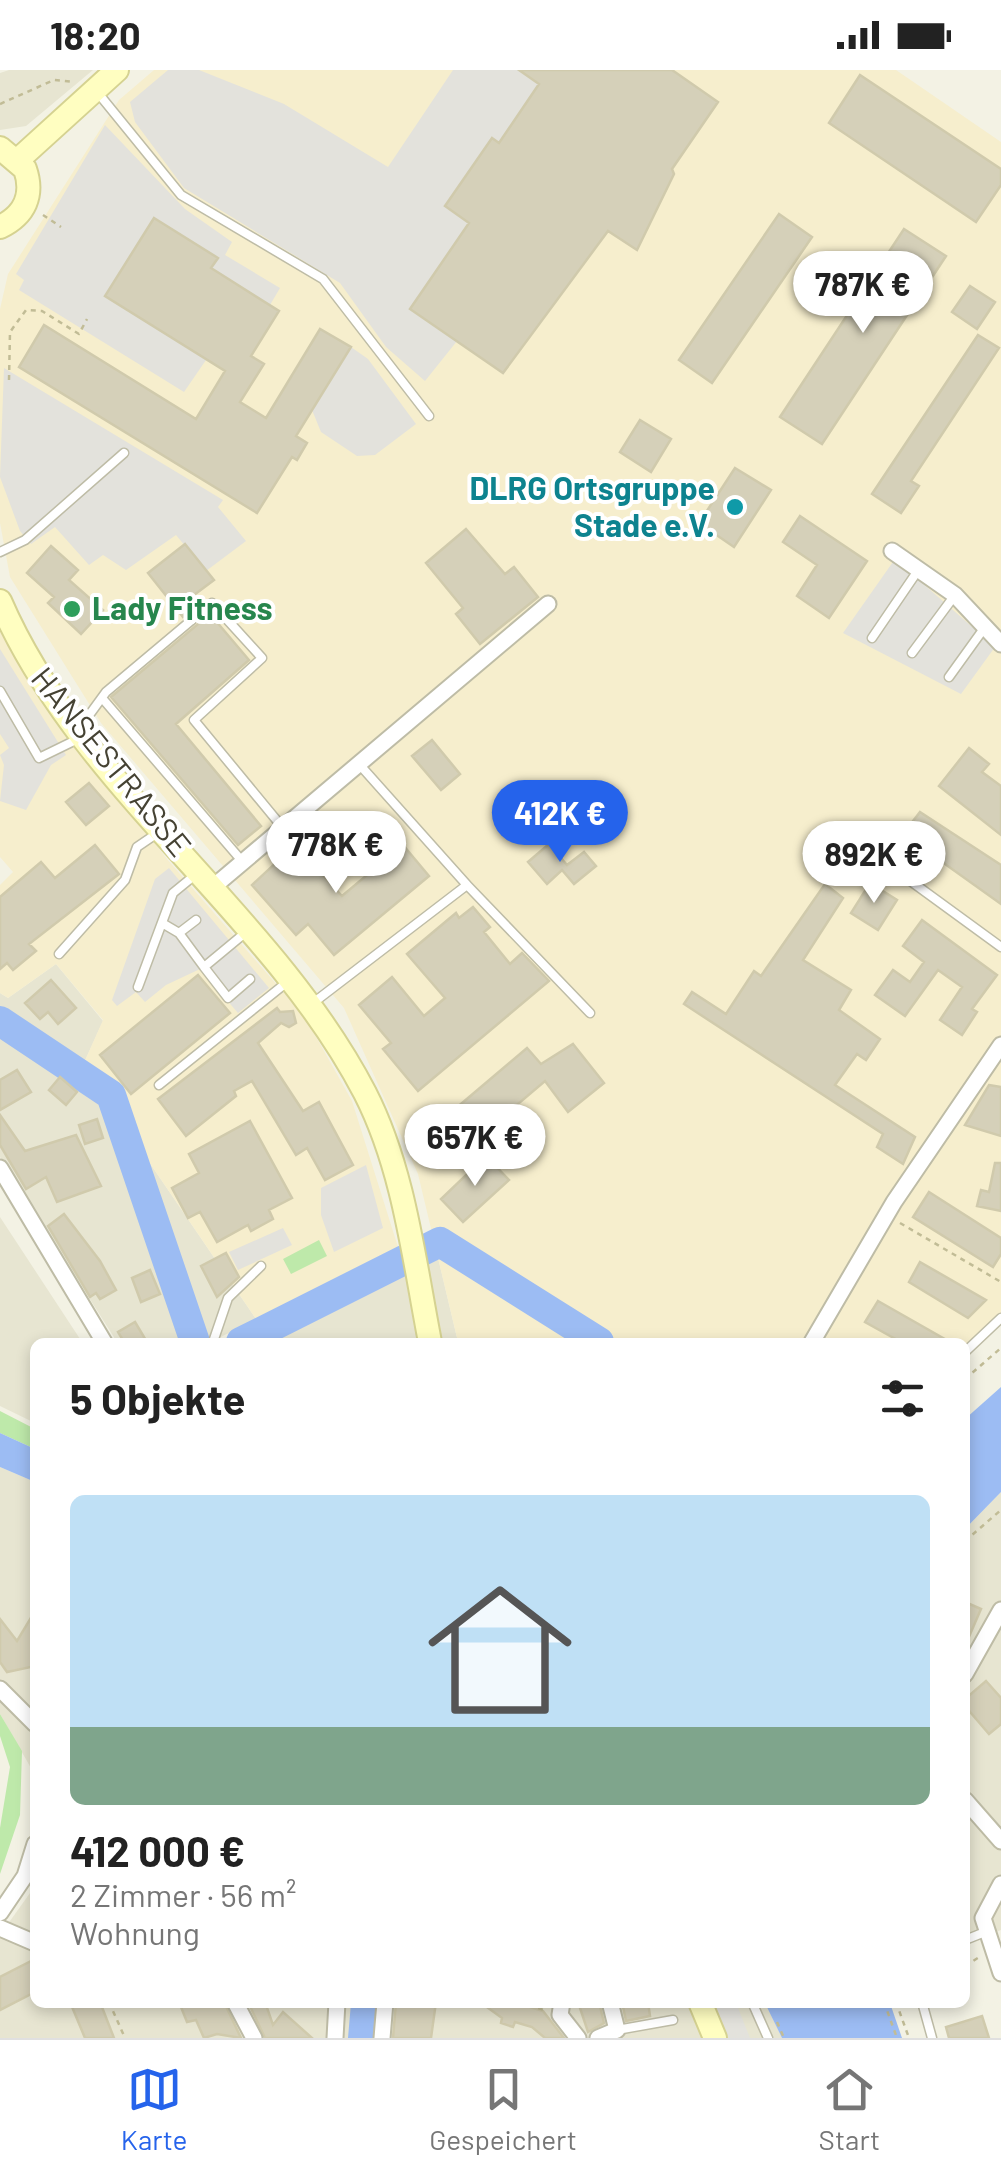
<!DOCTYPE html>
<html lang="de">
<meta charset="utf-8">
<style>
body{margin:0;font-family:Barlow,sans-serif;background:#f2f2f2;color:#222;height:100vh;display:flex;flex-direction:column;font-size:38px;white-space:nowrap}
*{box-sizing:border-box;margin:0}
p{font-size:32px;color:#767676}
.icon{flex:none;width:55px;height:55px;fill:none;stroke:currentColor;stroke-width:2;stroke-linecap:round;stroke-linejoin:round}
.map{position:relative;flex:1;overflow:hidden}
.panel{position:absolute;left:30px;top:1268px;width:940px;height:670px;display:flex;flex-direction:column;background:#fff;border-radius:15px;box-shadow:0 5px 15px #0003}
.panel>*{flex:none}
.price{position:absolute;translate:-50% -85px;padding:0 22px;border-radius:35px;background:#fff;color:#222;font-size:32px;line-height:65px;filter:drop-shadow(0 2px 5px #0008)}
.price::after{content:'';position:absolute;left:50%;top:60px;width:30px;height:22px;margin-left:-15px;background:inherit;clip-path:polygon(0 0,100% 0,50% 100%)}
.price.on{background:#2563eb;color:#fff}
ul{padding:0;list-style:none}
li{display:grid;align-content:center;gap:20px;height:530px;padding:0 40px}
li span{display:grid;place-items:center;height:310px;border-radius:15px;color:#555}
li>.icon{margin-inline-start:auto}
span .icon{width:180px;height:180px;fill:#fffc;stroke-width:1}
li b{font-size:42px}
h2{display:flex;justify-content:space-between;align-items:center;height:120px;padding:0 40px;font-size:42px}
.status{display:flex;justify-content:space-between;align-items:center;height:70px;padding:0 50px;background:#fff;direction:ltr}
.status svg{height:28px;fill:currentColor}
.dock{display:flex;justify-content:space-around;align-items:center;height:140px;border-top:2px solid #e0e0e0;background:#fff;font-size:28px;color:#767676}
.dock a{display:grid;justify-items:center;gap:5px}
.dock .on{color:#2563eb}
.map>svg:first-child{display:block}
.residential{fill:#e7e5d1}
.commercial{fill:#f6eecd}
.green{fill:#bee9aa}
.parking{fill:#e3e2dc}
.water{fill:#9cbcf3}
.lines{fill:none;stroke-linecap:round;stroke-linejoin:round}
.river{stroke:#9cbcf3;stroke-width:30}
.building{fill:#d5d0b9;stroke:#d0caac;stroke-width:2.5}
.lane-casing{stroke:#bebca6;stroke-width:11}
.street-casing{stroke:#bebca6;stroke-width:19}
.secondary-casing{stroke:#d5d291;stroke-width:26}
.path{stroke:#c1bc96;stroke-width:2.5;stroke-dasharray:5 5;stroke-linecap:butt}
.lane{stroke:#fff;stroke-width:8}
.street{stroke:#fff;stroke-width:15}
.secondary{stroke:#fffec1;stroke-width:22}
.culture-dot{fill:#0f9aa8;stroke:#fff;stroke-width:4}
.leisure-dot{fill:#2e9e5b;stroke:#fff;stroke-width:4}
.labels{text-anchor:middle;stroke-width:8;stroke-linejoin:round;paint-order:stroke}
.culture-label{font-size:32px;font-weight:bold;fill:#0d838f;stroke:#fff;text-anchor:end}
.leisure-label{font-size:32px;font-weight:bold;fill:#27864d;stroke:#fff;text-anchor:start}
.street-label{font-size:32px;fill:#454233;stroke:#fff}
</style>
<div class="status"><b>18:20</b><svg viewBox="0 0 49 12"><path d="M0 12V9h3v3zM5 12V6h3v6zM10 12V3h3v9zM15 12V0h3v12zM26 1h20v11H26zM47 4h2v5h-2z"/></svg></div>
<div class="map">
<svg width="1001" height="1968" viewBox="0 0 1001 1968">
<rect width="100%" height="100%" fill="#f3f2e4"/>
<!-- residential -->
<path class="residential" d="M9,0H93L26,56L0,60V3Z
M56,894L103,951L83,995L256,1249L211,1272H117L0,1087V923L8,928Z
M0,1147L82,1272H35V1353L0,1336Z
M435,1175L458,1272H251Z
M0,1397L35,1412V1705L0,1644Z
M1001,1422V1860L965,1874V1459Z
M35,1816V1932H765L782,1968H0V1865Z"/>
<!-- commercial -->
<path class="commercial" d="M154,0H896L1001,72V1247L965,1279V1272H458L418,1104L344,938L101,653L10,507L0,453V239L8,204L119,30Z
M0,556L29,611L167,789L305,947L352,1031L398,1177L256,1249L83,995L103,950L56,894L8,928L0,923V815L13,802L0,787Z"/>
<!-- green -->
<path class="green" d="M319,1170L327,1186L291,1204L283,1189Z
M0,1341L35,1359V1379L0,1363Z
M0,1644L22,1681L20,1745L0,1804V1758L10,1697L0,1666Z"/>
<!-- parking -->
<path class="parking" d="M168,0H199L284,34L388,97L453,0H519L539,14L499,73L492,69L445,136L469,153L457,271L425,311L386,277L340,213L184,118L135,52L130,32Z
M105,55L185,139L232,172L225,185L280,218L270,235L211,198L217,187L154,148L105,226L206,290L184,322L19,220L24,210L16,204Z
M351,277L368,289L416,354L375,385L357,386L321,362L312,340Z
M4,298L223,430L218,437L246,471L206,501L176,465L126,500L103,485L89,495L55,457L31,474L20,461L0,407Z
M895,489L995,577L961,624L843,563Z
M0,579L66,685L51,695L26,740L0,731L4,695L0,685L9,678L0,664Z
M169,798L269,918L238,943L200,899L166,915L145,932L136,922L117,936L112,930L155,809Z
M366,1095L383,1158L334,1182L321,1145V1118Z
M283,1158L292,1175L238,1200L229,1182Z
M711,1933H736L750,1968H725Z"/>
<!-- water -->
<path class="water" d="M1001,1317V1422L965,1459V1349Z
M0,1363L35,1379V1412L0,1397Z
M351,1933H376L374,1968H348Z
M765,1933H890L902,1968H782Z"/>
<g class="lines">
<!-- river -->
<path class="river" d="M0,951L111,1025L195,1272
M241,1272L440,1172L599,1272"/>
</g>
<!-- building -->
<path class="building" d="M519,0H672L718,32L672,99L674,104L637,180L608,161L503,303L410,239L469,153L445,136L492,68L499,73L539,14Z
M860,5L1001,99V115L976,152L829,53Z
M779,144L812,167L712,313L679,290Z
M154,148L218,188L211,198L279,241L251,286L264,294L240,332L266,348L320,259L351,277L296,366L307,373L297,390L292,387L257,443L19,297L44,255L196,349L225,301L105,226Z
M904,159L946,186L822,374L780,347Z
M970,216L995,232L977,259L952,242Z
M978,265L999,278L911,411L919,416L901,443L872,424Z
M640,350L671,369L651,402L620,382Z
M735,398L771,420L734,477L699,453Z
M800,446L867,491L829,548L797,526L817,495L783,472Z
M466,459L505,504L514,497L538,527L480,574L456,544L463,538L426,493Z
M185,474L214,510L194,525L201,533L183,547L148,503Z
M51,476L78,500L69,510L103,540L81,564L48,533L54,527L27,503Z
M210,544L249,590L176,654L261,756L238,775L111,627Z
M432,670L460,704L441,720L412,686Z
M969,678L989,694L982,702L1001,716V765L939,716Z
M89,713L109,736L86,755L66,732Z
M920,742L1001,795V834L903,764Z
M549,774L567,795L584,782L596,796L574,814L562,800L547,814L528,792Z
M95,775L119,804L29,874L36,881L13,900L7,893L0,899V827L41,792L55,808Z
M295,775L342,826L403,775L429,806L334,885L308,854L296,865L252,815Z
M870,813L897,830L878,860L851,843Z
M825,814L843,828L803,890L851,920L839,940L880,969L866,990L857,984L835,1015L915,1067L903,1094L877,1077L883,1064L684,934L692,922L726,944L754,901L761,906Z
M473,837L490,857L484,862L510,894L522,883L549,911L418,1021L383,979L391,973L359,935L392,907L424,946L445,928L407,884L456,843L459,848Z
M922,850L997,905L972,939L977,942L962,965L940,950L962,917L938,900L905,946L875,925L893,900L910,912L924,892L903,876Z
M198,905L230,943L131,1024L100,985Z
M51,910L76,938L58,954L48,942L40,949L25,933Z
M277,938L280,942L293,941L296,953L289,957L281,953L258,973L303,1041L319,1032L353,1095L325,1110L307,1078L296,1085L252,1011L234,1021L236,1026L186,1066L158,1029Z
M573,974L604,1013L568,1042L545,1011L472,1073L448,1045L527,978L541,994Z
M17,1000L31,1022L0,1040V1010Z
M60,1007L77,1022L66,1035L49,1020Z
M989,1015L1001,1017V1066L965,1055Z
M0,1045L25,1081L76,1065L101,1116L57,1132L46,1107L26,1119L0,1075Z
M97,1049L103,1068L85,1074L79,1055Z
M250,1051L292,1128L269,1140L273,1149L251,1161L248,1155L217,1172L200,1142L188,1148L172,1118L199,1103L189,1084Z
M486,1086L509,1110L463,1152L441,1129Z
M995,1093H1001V1141L977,1136L981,1120L989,1122Z
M929,1122L1001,1168V1184L993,1197L913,1147Z
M64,1144L100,1191L116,1220L100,1229L96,1223L90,1227L48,1156Z
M226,1183L239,1207L217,1227L201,1196Z
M920,1192L986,1230L968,1248L909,1212Z
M150,1200L160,1224L141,1232L132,1208Z
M878,1231L950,1272H901L865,1252Z
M135,1252L147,1272H124L118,1262Z
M965,1532L981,1539L965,1576Z
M35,1541V1590L31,1597L7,1602L0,1592V1549L17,1571Z
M986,1611L1001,1628V1654L989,1664L965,1636V1629Z
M35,1889V1922L0,1940V1907Z
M70,1932H100L114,1968H85Z
M179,1932H224L241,1968L217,1964L204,1968L196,1950L187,1952Z
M248,1932H265L273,1955L283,1942L312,1968H265Z
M396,1932H436L431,1968H393Z
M480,1932H514L543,1941L564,1968H545L532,1957L515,1952L513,1957L501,1953L502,1948Z
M578,1932H599L604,1953L588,1962Z
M622,1932H648L650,1946L626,1951Z
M982,1946L989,1968H949L946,1957Z"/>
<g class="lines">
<defs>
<path id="lane" d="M98,23L181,125L323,209L429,346
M0,482L25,470L124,383
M872,568L919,499
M912,583L955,525
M949,607L985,557
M0,621L39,688L78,669
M102,628L242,791
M79,659L106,622L212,533L262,588L194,650L283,758
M879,788L1001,877
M467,815L590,943
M162,853L179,863L204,897L245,863
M179,863L196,850
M59,884L125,810L137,777L159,762
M204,897L228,928L250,909
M138,917L173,823L195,805
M313,933L467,815L359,694
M159,1015L286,913
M213,1272L228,1228L261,1196
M965,1282L1001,1248
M965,1870L985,1862
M752,1932L768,1968
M922,1932L932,1968
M617,1960L673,1950"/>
<path id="street" d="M892,481L955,525L1001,574
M212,818L548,534
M0,1098L104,1272
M812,1272L894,1132L1001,975
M965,1604L1001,1540
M0,1619L35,1654
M965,1730L1001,1771
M1001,1814L983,1848L1001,1903
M0,1843L25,1806L35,1774
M0,1858L35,1873
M235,1932L254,1968
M562,1932L560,1945L578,1968
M335,1968L337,1932
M382,1968L385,1932
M598,1968L617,1960L610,1932"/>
<path id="secondary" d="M0,78L25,99C34,125 25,145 0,157
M19,89L117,0
M0,531C81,719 271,842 365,1023C404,1099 414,1190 430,1272
M700,1932L715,1968"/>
</defs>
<!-- lane casing -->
<use href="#lane" class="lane-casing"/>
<!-- street casing -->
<use href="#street" class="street-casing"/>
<!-- secondary casing -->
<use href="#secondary" class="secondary-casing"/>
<!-- path -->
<path class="path" d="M0,34L54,10L74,12
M43,145L61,157
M9,310L10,262L26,240L42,241L79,264L87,249
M900,1153L1001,1212
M965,1309L1001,1278
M965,1471L1001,1440
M965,1896L981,1886
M109,1932L125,1968
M519,1932L547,1941
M884,1932L897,1968
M896,1932L909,1968
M777,1952L784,1968"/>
<!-- lane -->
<use href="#lane" class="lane"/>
<!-- street -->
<use href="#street" class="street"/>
<!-- secondary -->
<use href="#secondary" class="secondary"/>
</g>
<!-- markers -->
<circle class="culture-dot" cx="735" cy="437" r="10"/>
<circle class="leisure-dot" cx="72" cy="539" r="10"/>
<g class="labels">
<!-- culture labels -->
<g class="culture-label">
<text x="715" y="430">DLRG Ortsgruppe<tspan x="715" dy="37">Stade e.V.</tspan></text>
</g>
<!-- leisure labels -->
<g class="leisure-label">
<text x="92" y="550">Lady Fitness</text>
</g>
<!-- street labels -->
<g class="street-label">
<text transform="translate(111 692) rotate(51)" y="11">HANSESTRASSE</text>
</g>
</g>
</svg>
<b class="price" style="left:863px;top:266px">787K €</b>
<b class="price on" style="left:560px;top:795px">412K €</b>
<b class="price" style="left:336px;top:826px">778K €</b>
<b class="price" style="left:874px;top:836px">892K €</b>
<b class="price" style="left:475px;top:1119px">657K €</b>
<section class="panel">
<h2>5 Objekte<svg class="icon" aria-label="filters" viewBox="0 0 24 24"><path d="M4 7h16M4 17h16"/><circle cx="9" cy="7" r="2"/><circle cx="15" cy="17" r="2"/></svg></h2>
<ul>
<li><span style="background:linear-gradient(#bfe0f5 75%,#7fa58c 0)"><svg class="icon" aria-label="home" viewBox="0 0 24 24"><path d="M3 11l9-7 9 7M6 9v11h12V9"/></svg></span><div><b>412 000 €</b><p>2 Zimmer · 56 m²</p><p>Wohnung</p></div></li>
</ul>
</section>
</div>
<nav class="dock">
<a class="on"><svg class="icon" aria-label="map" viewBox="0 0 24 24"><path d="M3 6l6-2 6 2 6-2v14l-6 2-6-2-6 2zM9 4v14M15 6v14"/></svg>Karte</a>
<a><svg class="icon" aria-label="saved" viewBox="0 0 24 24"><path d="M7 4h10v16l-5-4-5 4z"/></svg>Gespeichert</a>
<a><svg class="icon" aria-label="home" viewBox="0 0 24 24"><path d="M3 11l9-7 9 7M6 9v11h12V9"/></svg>Start</a>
</nav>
